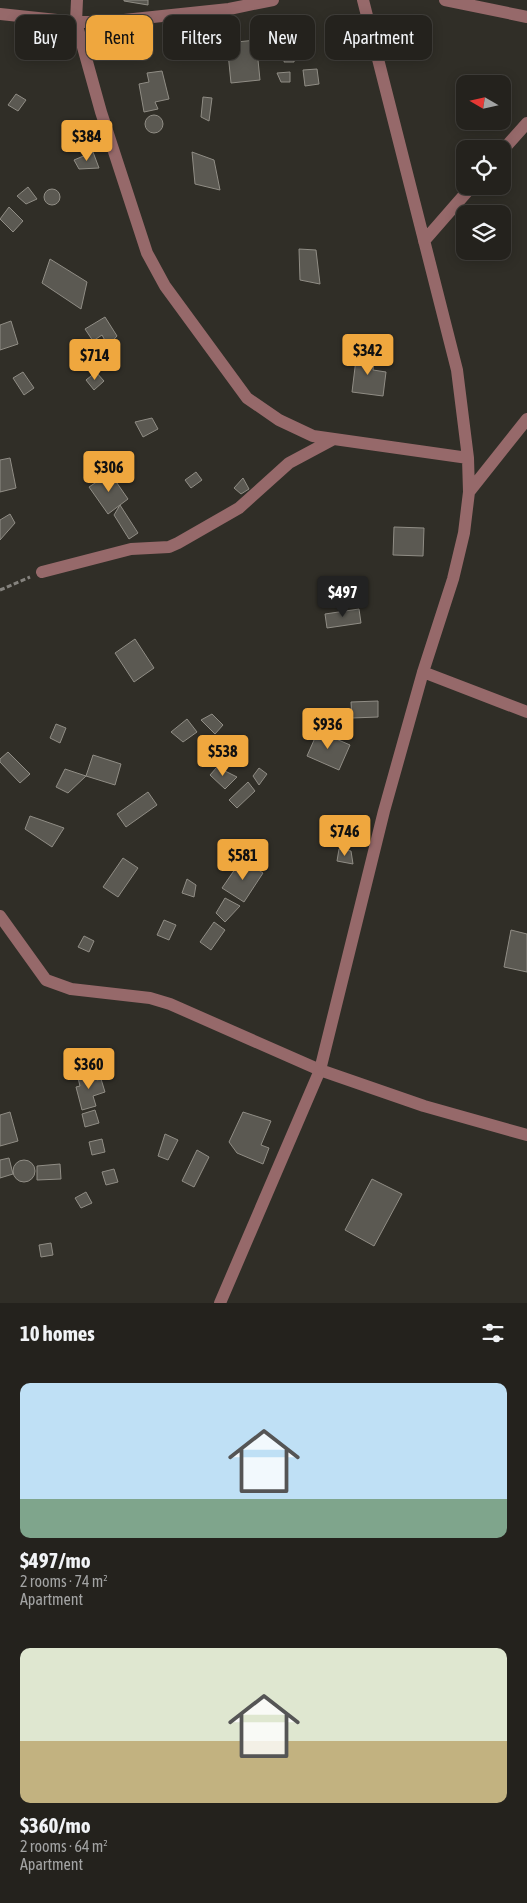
<!DOCTYPE html>
<meta charset="utf-8">
<style>
body{margin:0;font-family:"Asap Condensed",sans-serif;background:#2c2a26;color:#f1f3f6;height:100vh;display:flex;flex-direction:column;font-size:19px;white-space:nowrap}
*{box-sizing:border-box;margin:0}
p{font-size:16px;color:#a3a4a4}
.icon{flex:none;width:28px;height:28px;fill:none;stroke:currentColor;stroke-width:2;stroke-linecap:round;stroke-linejoin:round}
.map{position:relative;height:1303px;overflow:hidden}
.details{display:flex;flex-direction:column;background:#24221d;flex:1}
.details>*{flex:none}
.guide{position:absolute;left:15px;top:15px;width:498px;height:45px;display:flex;gap:10px}
.needle{width:32px;rotate:279deg}
.controls{position:absolute;left:456px;top:75px;display:grid;gap:10px}
.controls a{display:grid;place-items:center;width:55px;height:55px;border-radius:10px;background:#24221d;box-shadow:0 2px 12px #0003,0 0 0 1px #413f3b;font-size:25px}
.price{position:absolute;translate:-50% -42px;padding:0 11px;border-radius:5px;background:#efa73e;color:#111;font-size:16px;line-height:32px;filter:drop-shadow(0 1px 2px #0008)}
.price::after{content:'';position:absolute;left:50%;top:30px;width:15px;height:11px;margin-left:-8px;background:inherit;clip-path:polygon(0 0,100% 0,50% 100%)}
.price.selected{background:#222;color:#fff}
ul{padding:0;list-style:none}
li{display:grid;align-content:center;gap:10px;height:265px;padding:0 20px}
li span{display:grid;place-items:center;height:155px;border-radius:10px;color:#555}
li>.icon{margin-inline-start:auto}
span .icon{width:90px;height:90px;fill:#fffc;stroke-width:1}
li b{font-size:21px}
h2{display:flex;justify-content:space-between;align-items:center;height:60px;padding:0 20px;font-size:21px}
.chip{padding:0 18px;border-radius:10px;background:#24221d;box-shadow:0 2px 12px #0003,0 0 0 1px #413f3b;font-size:18px;line-height:45px}
.chip.selected{background:#efa73e;color:#111}
.map>svg:first-child{display:block}
.building{fill:#5b5952;stroke:#908d85}
.lines{fill:none;stroke-linecap:round;stroke-linejoin:round}
.path{stroke:#84827d;stroke-width:3;stroke-dasharray:5 2.5;stroke-linecap:butt}
.minor{stroke:#96696a;stroke-width:12}
</style>
<div class="map">
<svg width="527" height="1303" viewBox="0 0 527 1303">
<rect width="100%" height="100%" fill="#302e27"/>
<!-- building -->
<path class="building" d="M124,0H148V5L124,1Z
M335,30L348,31L347,42L339,45Z
M256,40L260,80L231,83L227,43Z
M296,50L294,62H284L286,51Z
M317,69L319,84L305,86L303,70Z
M162,71L169,99L155,102L158,109L144,112L139,84L149,82L147,73Z
M290,72V82H281L277,73Z
M16,94L26,100L18,111L8,105Z
M203,97L212,98L209,121L201,117Z
M145 124a9 9 0 1 1 18 0a9 9 0 1 1-18 0Z
M93,152L99,168L79,169L74,160Z
M192,152L214,160L220,190L195,184Z
M28,187L37,199L26,204L17,196Z
M44 197a8 8 0 1 1 16 0a8 8 0 1 1-16 0Z
M9,207L23,221L13,232L0,219Z
M299,249L316,250L320,284L300,280Z
M50,259L87,282L81,309L42,283Z
M105,317L117,336L108,346L102,335L93,341L85,329Z
M11,321L18,344L0,350V325Z
M82,346L88,363L79,367L71,347Z
M357,351L375,353L373,370L386,372L383,396L352,392Z
M23,372L34,388L24,395L13,378Z
M96,372L104,381L94,390L86,380Z
M152,418L158,429L143,437L135,422Z
M10,458L16,488L0,492V460Z
M196,472L202,480L191,488L185,480Z
M110,473L128,499L108,514L89,487Z
M243,478L249,489L241,494L234,488Z
M120,505L138,533L129,539L114,515Z
M10,514L15,523L0,540V520Z
M394,527L424,528L423,556L393,555Z
M359,609L361,623L327,628L325,614Z
M135,639L154,668L134,682L115,653Z
M378,701V717L352,718L351,702Z
M212,714L223,725L215,734L201,720Z
M187,719L197,732L183,742L171,732Z
M56,724L66,728L60,743L50,738Z
M318,731L350,745L339,770L307,756Z
M8,752L30,774L20,783L0,762V759Z
M93,755L121,764L115,785L86,776Z
M217,767L237,777L225,789L210,775Z
M259,768L267,774L259,785L253,776Z
M65,769L86,776L68,793L56,787Z
M248,782L255,791L237,808L229,800Z
M148,792L157,805L126,827L117,814Z
M30,816L64,828L52,847L25,829Z
M339,849L351,851L353,864L337,861Z
M123,858L138,868L118,897L103,887Z
M242,859L263,873L244,902L222,888Z
M187,879L196,885L194,897L182,893Z
M225,898L240,906L225,922L216,913Z
M164,920L176,925L169,940L157,935Z
M214,922L225,930L211,950L200,942Z
M511,930L527,934V972L504,967Z
M84,936L94,941L89,952L78,947Z
M95,1073L97,1080L101,1079L105,1092L93,1096L96,1106L82,1110L76,1087L80,1086L78,1078Z
M95,1110L99,1123L85,1127L82,1114Z
M10,1112L18,1141L0,1146V1115Z
M243,1112L271,1121L261,1145L269,1148L263,1164L237,1153L229,1142Z
M165,1134L178,1140L168,1160L158,1156Z
M102,1139L105,1152L92,1155L89,1142Z
M197,1150L209,1157L194,1187L182,1181Z
M9,1158L13,1174L0,1178V1160Z
M13 1171a11 11 0 1 1 22 0a11 11 0 1 1-22 0Z
M60,1164L61,1179L37,1180V1166Z
M114,1169L118,1182L106,1185L102,1172Z
M372,1179L402,1194L374,1246L345,1230Z
M86,1192L92,1203L81,1208L75,1198Z
M51,1243L53,1255L41,1257L39,1245Z"/>
<g class="lines">
<!-- path -->
<path class="path" d="M0,590L30,577"/>
<!-- minor -->
<path class="minor" d="M77,0L76,22L101,112L147,253L165,286L247,398L279,420L313,436L468,458
M445,0L527,17
M0,14L76,22H105L229,9L273,0
M502,151L527,123
M424,241L472,186
M469,492L527,419
M42,572L131,549L169,547L178,543L239,508L289,463L332,440
M423,672L527,712
M0,916L46,980L71,989L150,998L170,1004L320,1070L424,1106L527,1135
M220,1303L320,1070L384,811L423,672L453,579L464,533L469,492L468,458L457,370L363,0"/>
</g>
</svg>
<div class="controls">
<a><svg class="needle" viewBox="-14 -14 28 28"><path d="M0-13l5 13h-10z" fill="#e53935"/><path d="M0 13l5-13h-10z" fill="#a3a4a4"/></svg></a>
<a><svg class="icon" aria-label="locate" viewBox="0 0 24 24"><circle cx="12" cy="12" r="6"/><path d="M12 2v4M12 18v4M2 12h4M18 12h4"/></svg></a>
<a><svg class="icon" aria-label="layers" viewBox="0 0 24 24"><path d="M12 4l9 5-9 5-9-5zM3 14l9 5 9-5"/></svg></a>
</div>
<b class="price" style="left:87px;top:162px">$384</b>
<b class="price" style="left:368px;top:376px">$342</b>
<b class="price" style="left:95px;top:381px">$714</b>
<b class="price" style="left:109px;top:493px">$306</b>
<b class="price selected" style="left:343px;top:618px">$497</b>
<b class="price" style="left:328px;top:750px">$936</b>
<b class="price" style="left:223px;top:777px">$538</b>
<b class="price" style="left:345px;top:857px">$746</b>
<b class="price" style="left:243px;top:881px">$581</b>
<b class="price" style="left:89px;top:1090px">$360</b>
<div class="guide">
<a class="chip">Buy</a>
<a class="chip selected">Rent</a>
<a class="chip">Filters</a>
<a class="chip">New</a>
<a class="chip">Apartment</a>
</div>
</div>
<section class="details">
<h2>10 homes<svg class="icon" aria-label="filters" viewBox="0 0 24 24"><path d="M4 7h16M4 17h16"/><circle cx="9" cy="7" r="2"/><circle cx="15" cy="17" r="2"/></svg></h2>
<ul>
<li><span style="background:linear-gradient(#bfe0f5 75%,#7fa58c 0)"><svg class="icon" aria-label="home" viewBox="0 0 24 24"><path d="M3 11l9-7 9 7M6 9v11h12V9"/></svg></span><div><b>$497/mo</b><p>2 rooms · 74 m²</p><p>Apartment</p></div></li>
<li><span style="background:linear-gradient(#dfe7d0 60%,#c2b280 0)"><svg class="icon" aria-label="home" viewBox="0 0 24 24"><path d="M3 11l9-7 9 7M6 9v11h12V9"/></svg></span><div><b>$360/mo</b><p>2 rooms · 64 m²</p><p>Apartment</p></div></li>
</ul>
</section>
